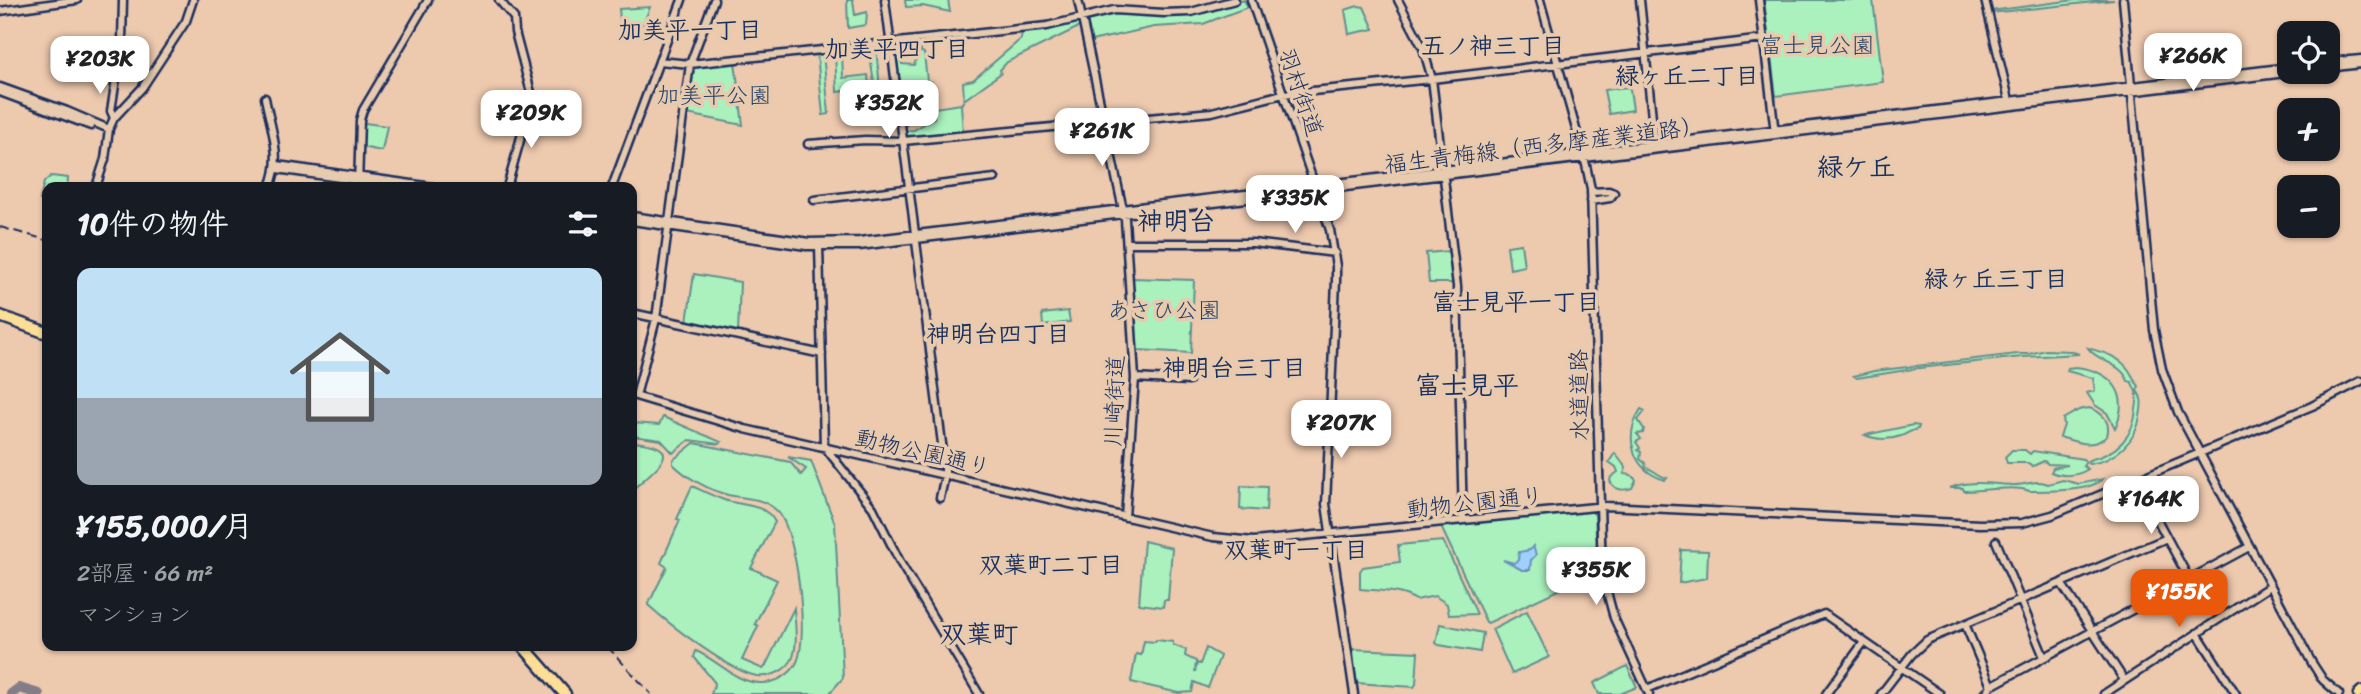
<!DOCTYPE html>
<html lang="ja">
<meta charset="utf-8">
<style>
body{margin:0;font-family:Sriracha,"Klee One",sans-serif;background:#20242c;color:#f1f3f6;height:100vh;display:flex;flex-direction:column;font-size:26px;white-space:nowrap}
*{box-sizing:border-box;margin:0}
p{font-size:23px;color:#9ea1a6}
.icon{flex:none;width:38px;height:38px;fill:none;stroke:currentColor;stroke-width:2;stroke-linecap:round;stroke-linejoin:round}
.map{position:relative;flex:1;overflow:hidden}
.details{position:absolute;left:42px;top:182px;width:595px;height:469px;display:flex;flex-direction:column;background:#171b24;border-radius:14px;box-shadow:0 2px 5px #0004}
.details>*{flex:none}
.tools{position:absolute;left:2277px;top:21px;display:grid;gap:14px}
.tools a{display:grid;place-items:center;width:63px;height:63px;border-radius:14px;background:#171b24;box-shadow:0 2px 5px #0004;font-size:35px}
.price{position:absolute;translate:-50% -60px;padding:0 16px;border-radius:14px;background:#fff;color:#222;font-size:23px;line-height:46px;filter:drop-shadow(0 2px 4px #0008)}
.price::after{content:'';position:absolute;left:50%;top:42px;width:21px;height:16px;margin-left:-10px;background:inherit;clip-path:polygon(0 0,100% 0,50% 100%)}
.price.on{background:#ea580c;color:#fff}
ul{padding:0;list-style:none}
li{display:grid;align-content:center;gap:14px;height:371px;padding:0 35px}
li+li{border-top:2px solid #363941}
li span{display:grid;place-items:center;height:217px;border-radius:14px;color:#555}
li>.icon{margin-inline-start:auto}
span .icon{width:126px;height:126px;fill:#fffc;stroke-width:1}
li b{font-size:30px}
h2{display:flex;justify-content:space-between;align-items:center;height:84px;padding:0 35px;font-size:30px}
.map>svg:first-child{display:block}
.green{fill:#aaf1bd;stroke:#62908e;stroke-width:2}
.water{fill:#9fcffb;stroke:#6a8fbc;stroke-width:2}
.lines{fill:none;stroke-linecap:round;stroke-linejoin:round}
.taxiway{stroke:#847c86;stroke-width:10}
.secondary-casing{stroke:#1b2f5e;stroke-width:11}
.primary-casing{stroke:#1b2f5e;stroke-width:13}
.highway-casing{stroke:#1b2f5e;stroke-width:15}
.secondary{stroke:#e8cbaf;stroke-width:6}
.primary{stroke:#fcde96;stroke-width:8}
.highway{stroke:#fcde96;stroke-width:10}
.rail{stroke:#1b2f5e;stroke-width:2;stroke-dasharray:10 5;stroke-linecap:butt}
.labels{text-anchor:middle;stroke-width:7;stroke-linejoin:round;paint-order:stroke}
.park-label{font-size:23px;fill:#294268;stroke:#e8cbaf}
.street-label{font-size:23px;fill:#1b2f5e;stroke:#e8cbaf}
.neighbourhood-label{font-size:24px;font-weight:bold;fill:#1b2f5e;stroke:#e8cbaf}
.quarter-label{font-size:26px;font-weight:bold;fill:#1b2f5e;stroke:#e8cbaf}
</style>
<div class="map">
<svg width="2361" height="694" viewBox="0 0 2361 694">
<rect width="100%" height="100%" fill="#edc9ae"/>
<filter id="ink" filterUnits="userSpaceOnUse"><feTurbulence type="fractalNoise" baseFrequency=".0143" numOctaves="2"/><feDisplacementMap in="SourceGraphic" scale="14" xChannelSelector="R" yChannelSelector="G"/><feConvolveMatrix kernelMatrix="1 2 1 2 8 2 1 2 1" color-interpolation-filters="sRGB"/></filter>
<g filter="url(#ink)">
<!-- green -->
<path class="green" d="M847,0H853L855,15L867,12L866,25L848,28Z
M905,0H948L950,12L923,6L906,7Z
M1244,0L1248,7L1203,24L1154,27L1091,41L1087,21C1116,3 1157,19 1190,15C1209,13 1227,6 1244,0Z
M1764,0H1873L1883,82L1776,96Z
M2075,0H2114L1991,13L1990,11Z
M1358,6L1364,7L1374,29L1349,34L1345,10Z
M650,7L642,27L621,30L619,9Z
M1079,22L1081,26L1007,62L1000,70L1001,73L964,100L961,105L963,133L906,138L905,131L914,130L934,118V108L961,104L964,100L963,82L973,80L1021,39L1022,32Z
M907,45V47L900,48L902,64L914,65L921,47V52L924,53L927,81L933,82L900,85L895,47Z
M876,48L882,108L879,110L875,109L876,97L869,49Z
M842,52L843,78L868,75L869,88L837,92L835,53Z
M817,54H823L829,114L823,115Z
M735,62L743,125L687,114L693,67Z
M1628,87L1630,89L1633,110L1609,114L1604,90Z
M365,123L387,126L382,151L361,147L362,124Z
M51,176L68,178L67,187H47V201L40,200L44,182Z
M1521,244L1524,266L1510,269L1507,246Z
M1450,251L1454,283H1429L1426,253Z
M694,274L740,282L738,333L687,322Z
M1132,278L1194,280L1191,353L1137,350Z
M1068,311L1070,322L1043,326L1042,314Z
M2088,348C2102,352 2119,356 2128,369C2132,374 2134,381 2139,386L2137,391C2143,398 2142,406 2140,416C2137,440 2115,461 2089,464L2087,462L2089,460C2116,454 2134,437 2136,409C2137,404 2138,397 2136,392C2135,388 2132,385 2132,382L2128,381C2121,362 2096,361 2088,348Z
M2046,350L2070,351L2079,354L2022,357L1919,368L1857,378L1854,376L1874,371L2017,354H2029Z
M2076,367C2112,371 2131,394 2115,428L2107,413L2095,405L2087,393L2095,391L2093,378L2067,371L2068,368Z
M2089,408C2103,412 2111,422 2107,436C2093,449 2076,442 2060,437L2064,425L2063,419L2079,410Z
M1641,409L1645,411L1638,420L1644,429L1643,433L1637,434L1641,439L1636,442L1640,448L1638,450L1641,452L1640,459L1645,463L1646,468C1652,468 1658,476 1667,478L1665,480C1632,470 1623,437 1641,409Z
M663,417L721,442L719,444L689,440L673,453L661,440L632,436V423L659,425Z
M1913,425L1919,426L1918,429C1910,430 1908,434 1901,436C1890,440 1876,440 1865,435Z
M632,442C690,446 656,468 632,490Z
M694,443L790,462L801,475L806,469L788,457L811,461L835,524L843,678L829,694H711L715,683L694,657L696,651C718,660 737,684 762,683C776,683 791,675 797,662C809,637 797,532 778,512C764,497 746,499 728,495C709,490 687,478 673,464V460Z
M2012,450H2025L2030,454L2033,451L2083,459L2086,462L2083,466L2088,469C2078,476 2062,477 2051,472L2053,468L2068,465L2048,464L2044,461L2033,466L2028,463H2007L2005,457Z
M1615,453L1626,468L1624,474L1631,475L1636,480L1632,488C1623,491 1614,490 1610,481L1611,477L1618,472L1616,467L1609,462Z
M2103,479C2089,492 2051,491 2029,491C2017,485 1981,491 1964,491L1963,488H1950C1969,479 1995,485 2016,485C2026,485 2037,479 2048,484L2063,480L2079,484Z
M692,486C703,491 713,496 724,500C742,506 765,503 775,522L751,568L777,580L755,624L758,626L742,660L763,669L765,667L794,608C795,623 798,642 793,657C788,670 771,678 757,676C731,672 669,624 648,605L667,567L661,563L680,520L677,519Z
M1241,486L1267,487L1266,511L1240,509Z
M1591,511L1595,515L1596,534L1599,543L1596,561L1599,568L1596,572L1488,623L1486,622L1442,529L1444,526Z
M1144,541L1172,548L1168,600H1164L1163,607L1139,604Z
M1443,541L1477,614L1449,615L1447,604L1435,596L1416,600C1400,590 1378,591 1360,589V571L1363,567L1400,562L1398,545Z
M1681,550L1708,551L1707,578L1679,583Z
M1527,611L1549,657L1512,674L1492,629Z
M1440,624L1483,633L1480,652L1439,645L1436,643Z
M1156,640L1173,642V645L1186,650L1185,656L1196,661L1195,672L1197,663L1200,664L1206,648L1220,656L1208,688L1194,682L1192,692L1179,693L1131,682L1136,654L1141,655L1144,641L1155,642Z
M1353,649L1418,652L1416,684L1414,687L1356,683Z
M1627,666L1637,687L1620,694H1599L1594,683Z"/>
<!-- water -->
<path class="water" d="M1533,546L1536,555L1531,560L1530,570H1522L1503,560L1514,563L1518,560L1519,552L1530,550Z"/>
<g class="lines">
<!-- taxiway -->
<path class="taxiway" d="M11,694L19,688L39,694"/>
<defs>
<path id="secondary" d="M499,0L514,18L515,32L534,104L526,119L507,187
M885,0L945,467V475L940,498
M1078,0L1125,219L1135,378L1125,517
M1251,0L1330,230L1336,266V281L1326,504L1354,694
M1398,0L1423,48L1432,79L1457,286L1463,520
M1540,0L1586,165L1591,189L1602,573L1614,618L1649,694
M1640,0L1655,147
M1759,0L1775,133
M1985,0L2010,104
M2123,0L2154,330L2162,369L2178,412L2312,663L2323,680L2339,694
M0,11L77,0
M659,61L690,64L1047,26L1114,10L1164,13L1191,12L1235,0
M2328,62L2361,59
M2328,68L2361,64
M0,87L67,111L109,129
M0,92L91,126
M265,98C271,129 283,157 270,187
M114,118L111,111L122,40L123,0
M808,144L865,140L903,141L1212,112L1283,94L1432,79L1764,39
M277,165L433,187
M277,169L402,187
M96,187L105,159L109,129L114,118L142,88L186,21L193,0
M358,187L360,120L363,110L428,0
M612,187L682,0
M1591,192L1609,191L1614,193
M814,200L995,178
M1591,201L1610,198L1614,193
M632,216L809,242L859,241L2289,67
M632,221L806,246H859L2294,72
M1127,243H1253L1335,253
M819,245L824,446L873,508L901,564L979,694
M632,313L822,354
M1135,378L1189,381
M632,395L745,429L1213,537L1254,541L1605,506L1980,524L2022,523L2052,515L2312,406L2361,381
M636,396L656,319L690,64L714,0
M2136,480L2189,579
M1996,541L2044,657
M2061,583L2124,680
M1965,624L1991,686
M2197,633L2236,694
M1647,689L1824,614L1940,694
M1826,694L1864,642
M1881,694L1912,654L1927,640L2167,538
M1985,694L1991,686L2249,547
M2104,694L2270,586"/>
<path id="primary" d="M2358,694L2361,691"/>
<path id="highway" d="M0,316L47,333
M523,646L565,694"/>
</defs>
<!-- secondary casing -->
<use href="#secondary" class="secondary-casing"/>
<!-- primary casing -->
<use href="#primary" class="primary-casing"/>
<!-- highway casing -->
<use href="#highway" class="highway-casing"/>
<!-- secondary -->
<use href="#secondary" class="secondary"/>
<!-- primary -->
<use href="#primary" class="primary"/>
<!-- highway -->
<use href="#highway" class="highway"/>
<!-- rail -->
<path class="rail" d="M0,227L47,240
M607,646L651,694"/>
</g>
</g>
<g class="labels">
<!-- park labels -->
<g class="park-label">
<text x="1817" y="53">富士見公園</text>
<text x="714" y="103">加美平公園</text>
<text x="1164" y="318">あさひ公園</text>
</g>
<!-- street labels -->
<g class="street-label">
<text transform="translate(1301 92) rotate(71)" y="8">羽村街道</text>
<text transform="translate(1544 145) rotate(-7)" y="8">福生青梅線（西多摩産業道路）</text>
<text transform="translate(1579 395) rotate(-91)" y="8">水道道路</text>
<text transform="translate(1114 401) rotate(-88)" y="8">川崎街道</text>
<text transform="translate(923 452) rotate(13)" y="8">動物公園通り</text>
<text transform="translate(1475 502) rotate(-6)" y="8">動物公園通り</text>
</g>
<!-- neighbourhood labels -->
<g class="neighbourhood-label">
<text x="690" y="38">加美平一丁目</text>
<text x="1493" y="54">五ノ神三丁目</text>
<text x="897" y="57">加美平四丁目</text>
<text x="1687" y="84">緑ヶ丘二丁目</text>
<text x="1996" y="287">緑ヶ丘三丁目</text>
<text x="1516" y="310">富士見平一丁目</text>
<text x="998" y="342">神明台四丁目</text>
<text x="1234" y="376">神明台三丁目</text>
<text x="1296" y="558">双葉町一丁目</text>
<text x="1051" y="573">双葉町二丁目</text>
</g>
<!-- quarter labels -->
<g class="quarter-label">
<text x="1856" y="176">緑ケ丘</text>
<text x="1176" y="230">神明台</text>
<text x="1467" y="394">富士見平</text>
<text x="979" y="643">双葉町</text>
</g>
</g>
</svg>
<div class="tools">
<a><svg class="icon" aria-label="locate" viewBox="0 0 24 24"><circle cx="12" cy="12" r="6"/><path d="M12 2v4M12 18v4M2 12h4M18 12h4"/></svg></a>
<a>+</a>
<a>−</a>
</div>
<b class="price" style="left:2193px;top:93px">¥266K</b>
<b class="price" style="left:100px;top:96px">¥203K</b>
<b class="price" style="left:889px;top:140px">¥352K</b>
<b class="price" style="left:531px;top:150px">¥209K</b>
<b class="price" style="left:1102px;top:168px">¥261K</b>
<b class="price" style="left:1295px;top:235px">¥335K</b>
<b class="price" style="left:1341px;top:460px">¥207K</b>
<b class="price" style="left:2151px;top:536px">¥164K</b>
<b class="price" style="left:1596px;top:607px">¥355K</b>
<b class="price on" style="left:2179px;top:629px">¥155K</b>
<section class="details">
<h2>10件の物件<svg class="icon" aria-label="filters" viewBox="0 0 24 24"><path d="M4 7h16M4 17h16"/><circle cx="9" cy="7" r="2"/><circle cx="15" cy="17" r="2"/></svg></h2>
<ul>
<li><span style="background:linear-gradient(#bfe0f5 60%,#9aa5b1 0)"><svg class="icon" aria-label="home" viewBox="0 0 24 24"><path d="M3 11l9-7 9 7M6 9v11h12V9"/></svg></span><div><b>¥155,000/月</b><p>2部屋 · 66 m²</p><p>マンション</p></div></li>
</ul>
</section>
</div>
